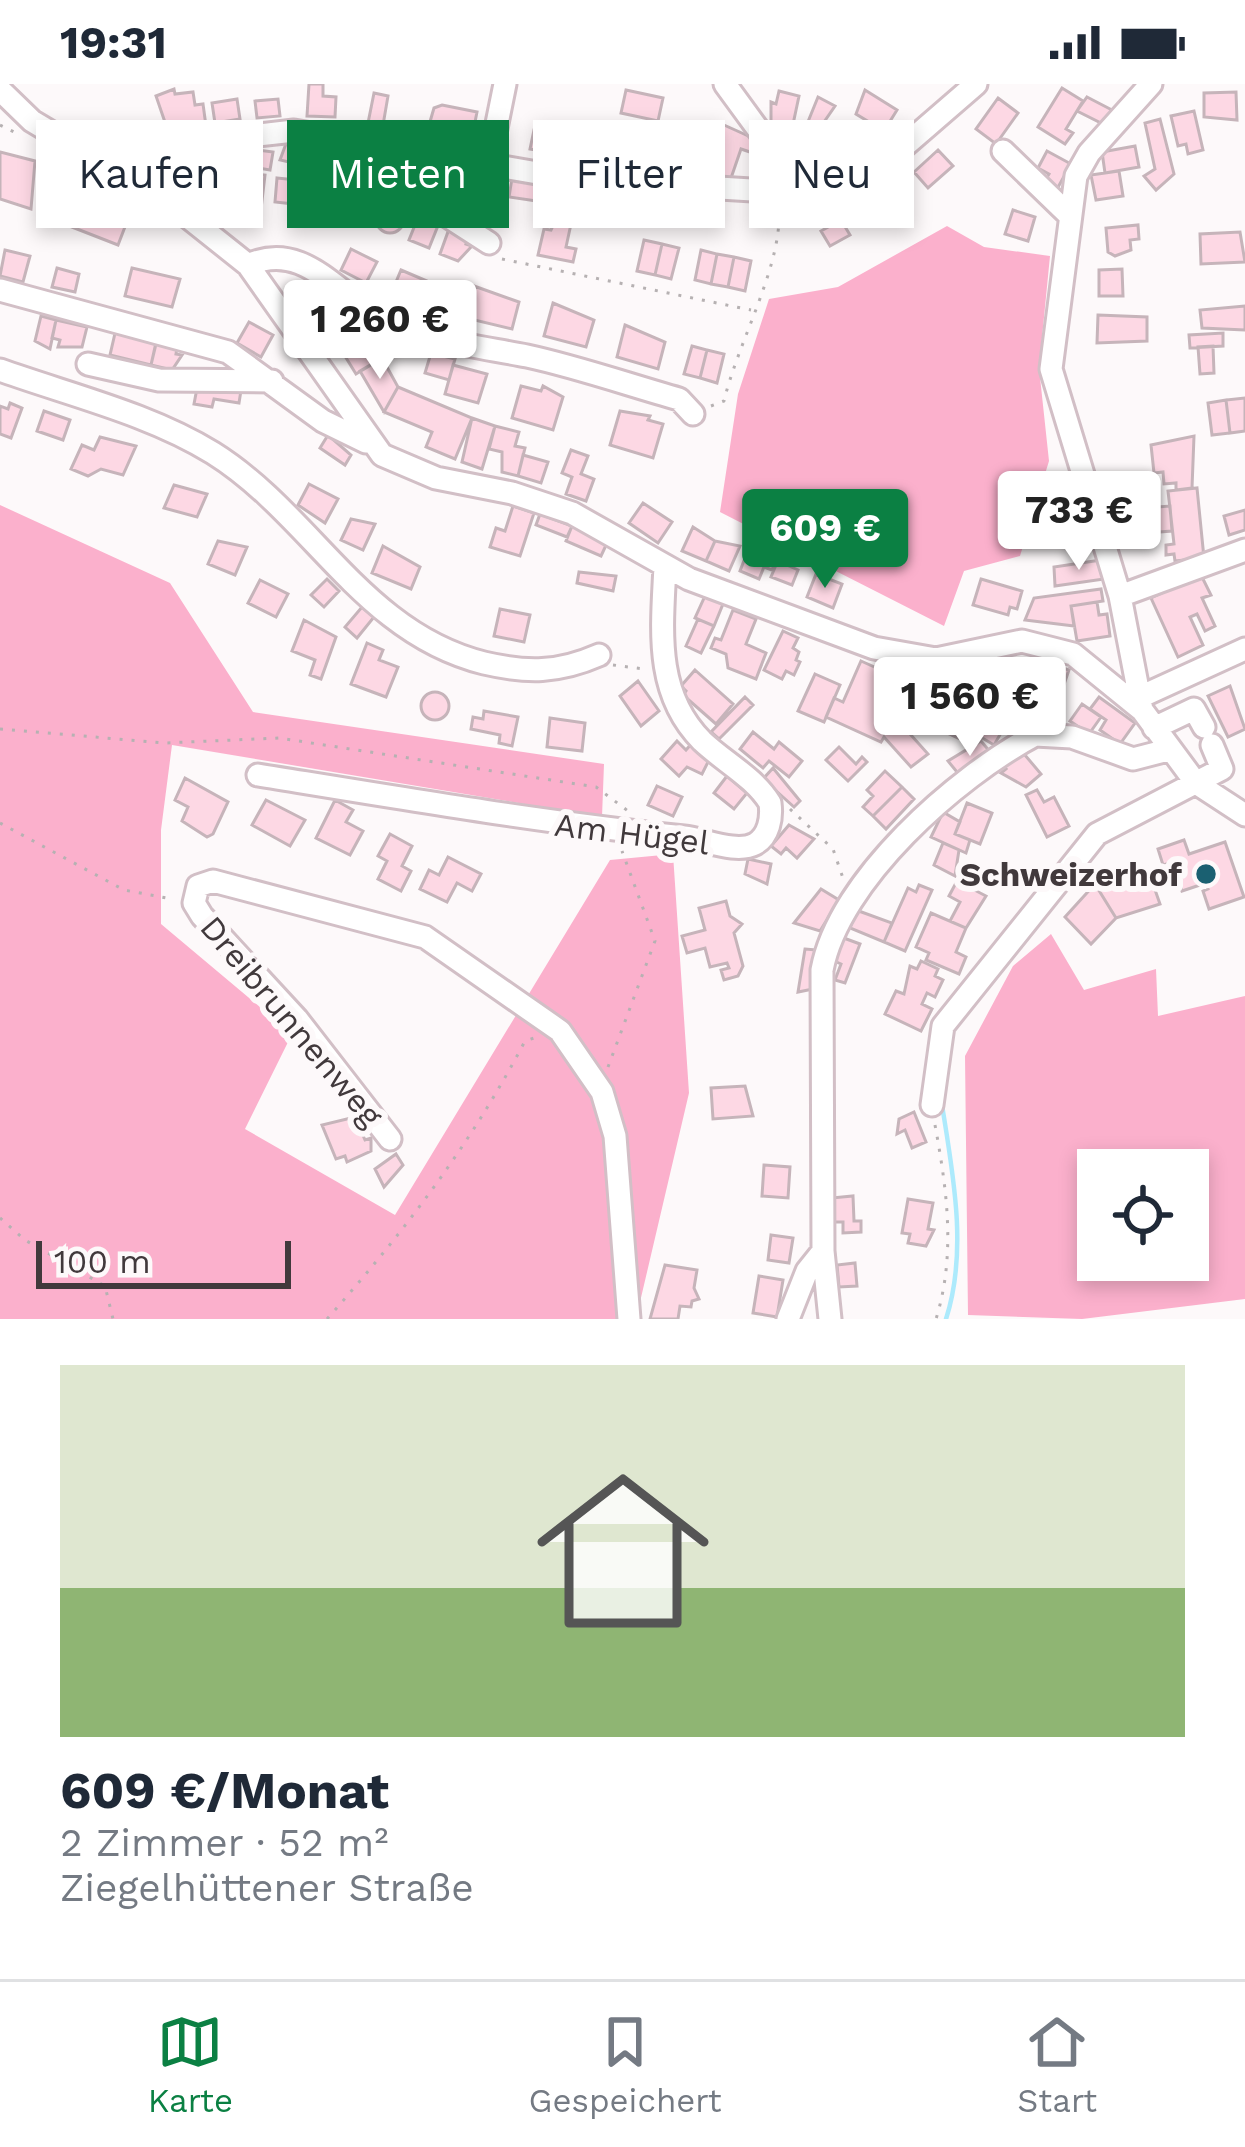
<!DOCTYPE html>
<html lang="de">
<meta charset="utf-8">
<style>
body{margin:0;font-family:"Work Sans",sans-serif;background:#f6f6f7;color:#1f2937;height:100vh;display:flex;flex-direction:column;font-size:45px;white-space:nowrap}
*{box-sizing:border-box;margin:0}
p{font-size:39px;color:#747a83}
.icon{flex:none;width:66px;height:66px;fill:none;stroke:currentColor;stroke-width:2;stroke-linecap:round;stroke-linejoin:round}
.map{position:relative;height:1235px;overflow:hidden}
.side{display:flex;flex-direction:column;background:#fff;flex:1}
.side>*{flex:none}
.hud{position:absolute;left:36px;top:36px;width:1173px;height:108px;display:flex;gap:24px}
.tools{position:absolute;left:1077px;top:1065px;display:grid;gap:24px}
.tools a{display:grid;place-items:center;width:132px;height:132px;border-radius:0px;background:#fff;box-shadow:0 6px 18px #0003;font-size:60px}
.scale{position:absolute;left:36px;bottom:30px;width:255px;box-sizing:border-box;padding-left:12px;border:6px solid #41393c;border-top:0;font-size:33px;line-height:42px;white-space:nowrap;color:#41393c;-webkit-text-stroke:9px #fdf9fa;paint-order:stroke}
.price{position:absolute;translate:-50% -102px;padding:0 27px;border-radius:12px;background:#fff;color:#222;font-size:39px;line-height:78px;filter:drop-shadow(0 3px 6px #0008)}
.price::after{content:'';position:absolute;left:50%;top:72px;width:36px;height:27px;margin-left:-18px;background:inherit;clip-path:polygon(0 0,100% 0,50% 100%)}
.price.active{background:#0b8043;color:#fff}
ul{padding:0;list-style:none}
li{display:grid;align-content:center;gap:24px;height:636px;padding:0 60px}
li span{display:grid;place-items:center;height:372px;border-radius:0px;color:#555}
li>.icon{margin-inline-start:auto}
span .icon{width:216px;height:216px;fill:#fffc;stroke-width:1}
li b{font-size:51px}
.pill{padding:0 42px;border-radius:0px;background:#fff;box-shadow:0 6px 18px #0003;font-size:42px;line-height:108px}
.pill.active{background:#0b8043;color:#fff}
.status{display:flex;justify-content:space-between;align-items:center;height:84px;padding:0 60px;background:#fff;direction:ltr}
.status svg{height:33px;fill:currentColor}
.tabs{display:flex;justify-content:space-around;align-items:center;height:168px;border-top:3px solid #e0e1e3;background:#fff;font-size:33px;color:#747a83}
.tabs a{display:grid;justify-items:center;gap:6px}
.tabs .active{color:#0b8043}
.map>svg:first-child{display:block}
.green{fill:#fbb0cc;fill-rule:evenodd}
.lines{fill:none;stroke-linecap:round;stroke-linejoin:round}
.stream{stroke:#adeafc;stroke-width:4.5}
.building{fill:#fdd8e4;stroke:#c6b4ba;stroke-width:3}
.minor-casing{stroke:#d2bfc6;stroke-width:27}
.path{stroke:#b6b1b2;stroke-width:3;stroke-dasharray:3 9;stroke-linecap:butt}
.minor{stroke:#fff;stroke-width:21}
.poi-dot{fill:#1a6071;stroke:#fdf9fa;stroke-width:4.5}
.labels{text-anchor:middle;stroke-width:12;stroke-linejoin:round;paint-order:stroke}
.street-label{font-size:33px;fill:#41393c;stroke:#fdf9fa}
.poi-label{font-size:33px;font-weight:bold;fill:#41393c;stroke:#fdf9fa;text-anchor:end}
</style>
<div class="status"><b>19:31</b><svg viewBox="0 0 49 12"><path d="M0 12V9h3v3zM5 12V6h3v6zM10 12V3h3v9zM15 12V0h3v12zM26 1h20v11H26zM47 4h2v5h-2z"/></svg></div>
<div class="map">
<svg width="1245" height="1235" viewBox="0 0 1245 1235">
<rect width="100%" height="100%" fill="#fdf9fa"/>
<!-- green -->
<path class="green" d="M947,142L984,163L1050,172L1039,284L1049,377L1020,472L964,487L944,542L720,428L738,310L769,215L838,203Z
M0,421L170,499L253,628L604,680L602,733L172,661L161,746V840L292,950L245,1045L395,1131L610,776L673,770L689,1009L636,1235H0Z
M1051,850L1084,906L1156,885L1158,932L1245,912V1215L1082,1235L968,1231L965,972L1013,882ZM1098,1086H1188V1176H1098Z"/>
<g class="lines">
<!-- stream -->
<path class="stream" d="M942,1021C953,1090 968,1167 946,1235"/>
</g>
<!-- building -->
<path class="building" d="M309,0H323V12L336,13L335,33L307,32Z
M1062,4L1083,17L1066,45L1073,49L1065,60L1038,43Z
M174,5L175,10L193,8L195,21L203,20L206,42L168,47L156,12Z
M626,6L663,14L658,37L621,29Z
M865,6L897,26L884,47L856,30Z
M779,7L799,12L792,45L771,40V18L776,20Z
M1236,8L1237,36L1204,33V9Z
M374,9L388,12L382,47L367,44Z
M818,13L835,22L815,51L805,45Z
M1087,13L1112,26L1103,40L1077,27Z
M998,14L1018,29L996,60L976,45Z
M237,15L240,35L215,39L212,19Z
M278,15L280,32L257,34L255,17Z
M442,21L477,28L471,58L427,48L434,24Z
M1194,27L1203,66L1188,70L1186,60L1178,62L1171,32Z
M1160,35L1174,90L1156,106L1144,92L1155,85L1145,39Z
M823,38L846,49L824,81L804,67Z
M724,41L755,55L750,68L741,65L729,100L707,93Z
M550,42L564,45V71L530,65L534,46L549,49Z
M655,42L670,45L666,70L650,67Z
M622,51L649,55L645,86L615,82L613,61L620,62Z
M588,53L613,56L610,77L585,74Z
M287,57L317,59L315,84L280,76Z
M1135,62L1139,83L1105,89L1102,68Z
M251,65L273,68L270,86L236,80L238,72L250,75Z
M938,66L953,82L928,104L914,88Z
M1047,67L1071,80L1057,105L1044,98L1049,90L1038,84Z
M0,68L35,77L31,125L0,115Z
M367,70L405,72L401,94L369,89Z
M405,72L435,78L430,105L400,99Z
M199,82L229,87L225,113L189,108Z
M464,86L500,92L497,113L481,111L478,127L457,124Z
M1119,87L1123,112L1096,116L1091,91Z
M244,89L265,91L261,125L240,122Z
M277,94L297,96L294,120L275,118Z
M512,94L553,100L550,119L509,113Z
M315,100L334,103L330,127L311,124Z
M63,101L104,114L103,119L110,121L111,115L133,122L118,161L54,136L59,121L43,117L47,105L61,109Z
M890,106L901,124L872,142L861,125Z
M346 122a14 14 0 1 1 28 0a14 14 0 1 1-28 0Z
M376 135a14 14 0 1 1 28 0a14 14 0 1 1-28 0Z
M1013,126L1035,133L1028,157L1005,150Z
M419,131L439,139L429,164L409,156Z
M841,136L850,151L830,162L821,147Z
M555,137L571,140L566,163L576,165L573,178L538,171L544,145L551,146Z
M1138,141L1139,155L1130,156L1131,166L1115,172L1108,168L1106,144Z
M449,145L469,152L466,160L472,162L458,177L440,170Z
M1240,148L1245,178L1201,180L1200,150Z
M644,156L662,160L655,191L637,187Z
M662,160L679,164L671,195L655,191Z
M351,165L377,178L366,199L341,186Z
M5,166L30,172L23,198L0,192Z
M701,166L717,170L711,200L695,196Z
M717,170L734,173L728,203L711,200Z
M734,173L751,177L745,207L728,203Z
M57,184L79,190L75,208L52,203Z
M132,184L180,195L172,223L125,212Z
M1122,185L1123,212H1099V186Z
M401,186L427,197L433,204L430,213L420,209L416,220L391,210Z
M474,202L519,218L512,245L466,234Z
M317,209L338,220L330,236L309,226Z
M553,219L594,236L586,263L544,252Z
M1245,222V246L1202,244L1200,226Z
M1098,231L1147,233V257L1097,259Z
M41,232L56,236L50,265L35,257Z
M56,236L87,243L82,263H58L60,256L52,254Z
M249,238L273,251L261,273L237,259Z
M625,241L665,258L658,285L617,273Z
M116,245L156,260L151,281L110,271Z
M369,247L384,273L356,290L340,264Z
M1223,249V262L1190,264L1189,251Z
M157,254L178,259L176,270L182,271L172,286L151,281Z
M692,262L707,266L700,294L684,290Z
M1213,262L1214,289L1200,290L1198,263Z
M707,266L724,270L717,299L700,294Z
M431,269L455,275L449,296L425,289Z
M382,274L398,303L384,328L360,287Z
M453,281L487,290L478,319L445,310Z
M198,299L242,300L239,319L214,315L212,323L194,320Z
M521,302L541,307L543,302L563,313L553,346L512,334Z
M398,303L472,334L455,375L426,363L432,348L384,328Z
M1245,314V347L1230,349L1226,316Z
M1226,316L1230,349L1212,351L1208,319Z
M10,319L22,324L11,354L0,350V322L8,325Z
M44,327L70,336L63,356L37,347Z
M620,327L650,332L648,336L663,340L653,374L610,361Z
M472,334L495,342L482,385L462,378Z
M495,342L519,348L515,362L525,364L518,392L502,388V368L489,365Z
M328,351L351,371L345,381L320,364Z
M1194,352L1192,404L1176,406V399L1164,400L1163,388L1154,389L1151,361Z
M100,353L136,362L123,391L101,385L88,392L71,385L82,361L94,366Z
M571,366L588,372L581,390L594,395L586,417L566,410L572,393L562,389Z
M523,371L548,378L541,399L518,392Z
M309,400L338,415L325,439L298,421Z
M174,401L207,410L197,433L164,424Z
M1197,404L1204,474L1175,477L1174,470L1166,471V461L1174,460L1168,407Z
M643,419L672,438L658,459L629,439Z
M513,422L534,429L520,472L490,463L496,444L505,447Z
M1068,422L1069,445L1046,446L1045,423Z
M1170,422L1172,447L1133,450L1131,425Z
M1245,426V446L1229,451L1224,432Z
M540,430L572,442L567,453L536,441Z
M351,435L375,440L363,466L341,456Z
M572,442L608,457L601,472L566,457Z
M693,443L715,457L706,477L682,467Z
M218,457L247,463L235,491L208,480Z
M715,457L740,462L729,487L706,477Z
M750,461L778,471L772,486L764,483L759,495L740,487Z
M383,462L420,483L411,505L372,489Z
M781,469L790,472L787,481L798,486L792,501L771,493Z
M1101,476L1104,495L1055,502L1054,483Z
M579,488L616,492L613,507L577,499Z
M816,490L842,500L833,524L807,513Z
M1201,491L1211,511L1202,514L1215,542L1205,547L1197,530L1190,533L1203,561L1178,573L1151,514Z
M327,495L339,507L324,523L311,511Z
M981,495L1022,507L1017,525L1010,523L1008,531L973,521Z
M260,496L288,510L276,533L248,519Z
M1101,505L1103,517L1071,522L1074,542L1025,536L1034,514Z
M705,512L723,520L714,542L695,534Z
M1097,518L1099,531L1107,530L1110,552L1077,557L1071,522Z
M362,523L374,533L357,554L345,543Z
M500,525L530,531L524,558L494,552Z
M733,526L756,535L746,560L766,569L756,595L728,584L726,570L711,564L715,554L721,556Z
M698,535L714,542L701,569L686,562Z
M304,536L336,553L321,595L310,591L315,576L292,567Z
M783,547L798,554L793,564L799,568L796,576L800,578L794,591L786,587L782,595L764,586Z
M367,559L383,566L379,576L398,583L386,613L351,600Z
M1039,576L1069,586L1062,606L1053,603L1050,613L1021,603Z
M861,577L890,590L886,600L903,608L893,631L928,670L911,683L884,653L881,658L826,633L834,614L843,618Z
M1002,581L1026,590L1017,616L993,608Z
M893,583L924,597L916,615L886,600Z
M695,586L733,620L716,640L683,611L686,607L681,602Z
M815,590L840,601L824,638L798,627Z
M638,597L659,627L641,642L620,612Z
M932,600L959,609L942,641L925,632L919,645L900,635L911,615L921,620Z
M1230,602L1245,645L1228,653L1208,612Z
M421 622a14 14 0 1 1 28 0a14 14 0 1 1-28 0Z
M745,613L753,621L719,655L711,648Z
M958,613L967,617L961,631L968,634L958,654L943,647Z
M1099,613L1135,639L1120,660L1100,646L1106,636L1090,625Z
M1004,619L1015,625L994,661L974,649L989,623L999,628Z
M1082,620L1101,633L1089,650L1070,637Z
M484,627L518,633L512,662L499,659L500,651L471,645L473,633L483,635Z
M550,634L585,639L582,667L547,663Z
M753,648L774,665L779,658L802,677L789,693L769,677L763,684L740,665Z
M677,657L686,666L693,658L710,674L702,690L687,683L679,692L661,675Z
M981,657L991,669L961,693L948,677Z
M839,663L856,680L862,673L867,678L848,697L826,676Z
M1019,664L1041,690L1026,703L1001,689L1006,685L1001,680Z
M773,684L800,717L794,723L763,695Z
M885,687L902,703L873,732L863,723L873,712L867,706Z
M727,692L747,709L734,725L714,709Z
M185,694L228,718L213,750L207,753L182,737L188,723L175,716Z
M657,702L682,713L673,732L648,721Z
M902,703L914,715L886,745L873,732Z
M1037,706L1044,718L1054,713L1069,742L1047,753L1026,711Z
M266,716L305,736L290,762L252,741Z
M335,716L353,726L346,738L363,747L350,771L316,754Z
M967,719L992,729L980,760L955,750Z
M943,728L960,738L955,750L970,756L966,769L931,753Z
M789,741L814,755L797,774L786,764L781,770L771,762Z
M390,750L412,762L402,782L411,787L401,807L378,795L387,777L378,772Z
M1184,756L1189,770L1225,758L1244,813L1209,825L1203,807L1208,805L1206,799L1182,807L1173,778L1163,781L1158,765Z
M943,759L959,766L955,792L934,781Z
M448,773L481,790L472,807L457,799L447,818L420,805L429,786L439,791Z
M748,775L771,780L767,800L745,790Z
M1147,783L1160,820L1116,834L1095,800Z
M957,797L986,812L966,844L950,837L960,818L949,812Z
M1095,800L1116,834L1091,860L1065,833Z
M919,801L932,806L905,867L884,858L908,804L916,808Z
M821,805L839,816L836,829L833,826L820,847L794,839Z
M726,817L730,832L742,840L734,849L743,882L738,892L724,896L721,886L729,884L727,879L710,883L705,864L687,869L682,852L705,846L699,824Z
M856,826L892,839L884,858L850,844Z
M931,829L966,844L956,868L966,873L959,890L926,876L929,869L916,863Z
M841,853L860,860L845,899L835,896L841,880L832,876Z
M805,865L817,866L813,905L798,908Z
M921,877L938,885L935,892L943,896L935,913L927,909L922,920L932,925L921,947L885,930L896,907L904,910L910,882L917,885Z
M745,1002L753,1032L713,1035L711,1004Z
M914,1028L926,1058L912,1064L905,1046L897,1050L899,1035Z
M355,1033L365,1056L371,1054V1067L347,1078L345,1072L336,1075L322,1041Z
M396,1070L403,1081L384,1103L375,1085Z
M764,1081L790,1083L788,1114L762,1112Z
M853,1112L854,1137H861V1148L843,1149V1138H833L831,1114Z
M908,1115L933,1119L928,1145L934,1146L926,1162L908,1159L910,1150L902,1149Z
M771,1151L793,1154L789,1179L768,1176Z
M855,1179L857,1202L839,1203L837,1181Z
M665,1181L697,1186L694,1204L699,1215L692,1217L691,1223L680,1222L678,1235H650Z
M759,1192L783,1196L777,1233L753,1229Z"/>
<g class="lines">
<defs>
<path id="minor" d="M725,0L806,111
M0,6L32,37L174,122L248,181L382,371L436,394L512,409L572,429L689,495L874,564L936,575L1022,557L1073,570L1142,626L1196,699L1245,731
M329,50L348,92L444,130L489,159
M1003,67L1067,129
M489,79L505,0
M116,87L130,72L179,60L294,47L572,95L834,111L857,103L976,0
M248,181C304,155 337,212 384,235C432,258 476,262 527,272C578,283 629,301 679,315L693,330
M0,206L228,268L323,337L366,358
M88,280L159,296L272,297
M0,286C70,311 150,330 213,369C312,431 363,549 484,579C527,589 558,589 599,571
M1120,512L1245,466
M910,574C938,619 1019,596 1044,649
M1140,613L1245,565
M1142,626L1120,512L1051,285L1076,92L1089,69L1151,0
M1154,644L1194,625L1204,643
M258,691C400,714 541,738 684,753C704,755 736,770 755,760C769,752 772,734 770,719C754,693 724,678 702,657C654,609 662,545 665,482
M932,1021L943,942L1097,750L1222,685L1212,661
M390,1055L297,935L202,832L194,819L198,802L213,797L425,853L560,947L602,1008L615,1052L629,1235
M788,1235L807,1187L823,1167
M830,1235L823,1167L822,886C839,796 956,693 1035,651L1072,653L1133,675L1168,666"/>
</defs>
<!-- minor casing -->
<use href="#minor" class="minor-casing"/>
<!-- path -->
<path class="path" d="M0,41L16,49
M502,175L751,226
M711,322L724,317C738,258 781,184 779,128
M613,581L644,585
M0,645L165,659L279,654L596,703L628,727
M790,725L833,765L844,797
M0,739L124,806L172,815
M608,983L655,857L622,767
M935,1041C947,1106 956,1171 936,1235
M0,1134L25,1156L105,1202L113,1235
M327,1235C404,1148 471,1060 525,957L534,954"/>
<!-- minor -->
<use href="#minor" class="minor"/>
</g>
<!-- markers -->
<circle class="poi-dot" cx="1206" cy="790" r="12"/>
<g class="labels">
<!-- street labels -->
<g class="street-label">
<text transform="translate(632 749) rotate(7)" y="12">Am Hügel</text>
<text transform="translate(292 937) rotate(50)" y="12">Dreibrunnenweg</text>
</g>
<!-- poi labels -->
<g class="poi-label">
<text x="1182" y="802">Schweizerhof</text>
</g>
</g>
</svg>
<div class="tools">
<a><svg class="icon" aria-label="locate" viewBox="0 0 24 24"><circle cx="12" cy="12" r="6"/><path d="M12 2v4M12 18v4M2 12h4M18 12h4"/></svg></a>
</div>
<div class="scale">100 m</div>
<b class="price" style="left:380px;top:298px">1 260 €</b>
<b class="price" style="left:1079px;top:489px">733 €</b>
<b class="price active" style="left:825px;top:507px">609 €</b>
<b class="price" style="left:970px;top:675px">1 560 €</b>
<div class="hud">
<a class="pill">Kaufen</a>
<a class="pill active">Mieten</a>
<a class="pill">Filter</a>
<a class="pill">Neu</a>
</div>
</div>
<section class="side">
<ul>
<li><span style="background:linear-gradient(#dfe7d0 60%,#8fb573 0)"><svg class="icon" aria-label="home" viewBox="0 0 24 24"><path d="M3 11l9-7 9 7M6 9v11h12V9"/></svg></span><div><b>609 €/Monat</b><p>2 Zimmer · 52 m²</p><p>Ziegelhüttener Straße</p></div></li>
</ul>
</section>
<nav class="tabs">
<a class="active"><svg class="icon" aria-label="map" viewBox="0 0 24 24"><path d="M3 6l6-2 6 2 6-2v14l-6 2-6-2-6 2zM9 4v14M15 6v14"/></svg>Karte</a>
<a><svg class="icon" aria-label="saved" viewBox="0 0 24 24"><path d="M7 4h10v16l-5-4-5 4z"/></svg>Gespeichert</a>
<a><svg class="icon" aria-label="home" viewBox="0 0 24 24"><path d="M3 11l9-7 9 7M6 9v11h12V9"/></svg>Start</a>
</nav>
